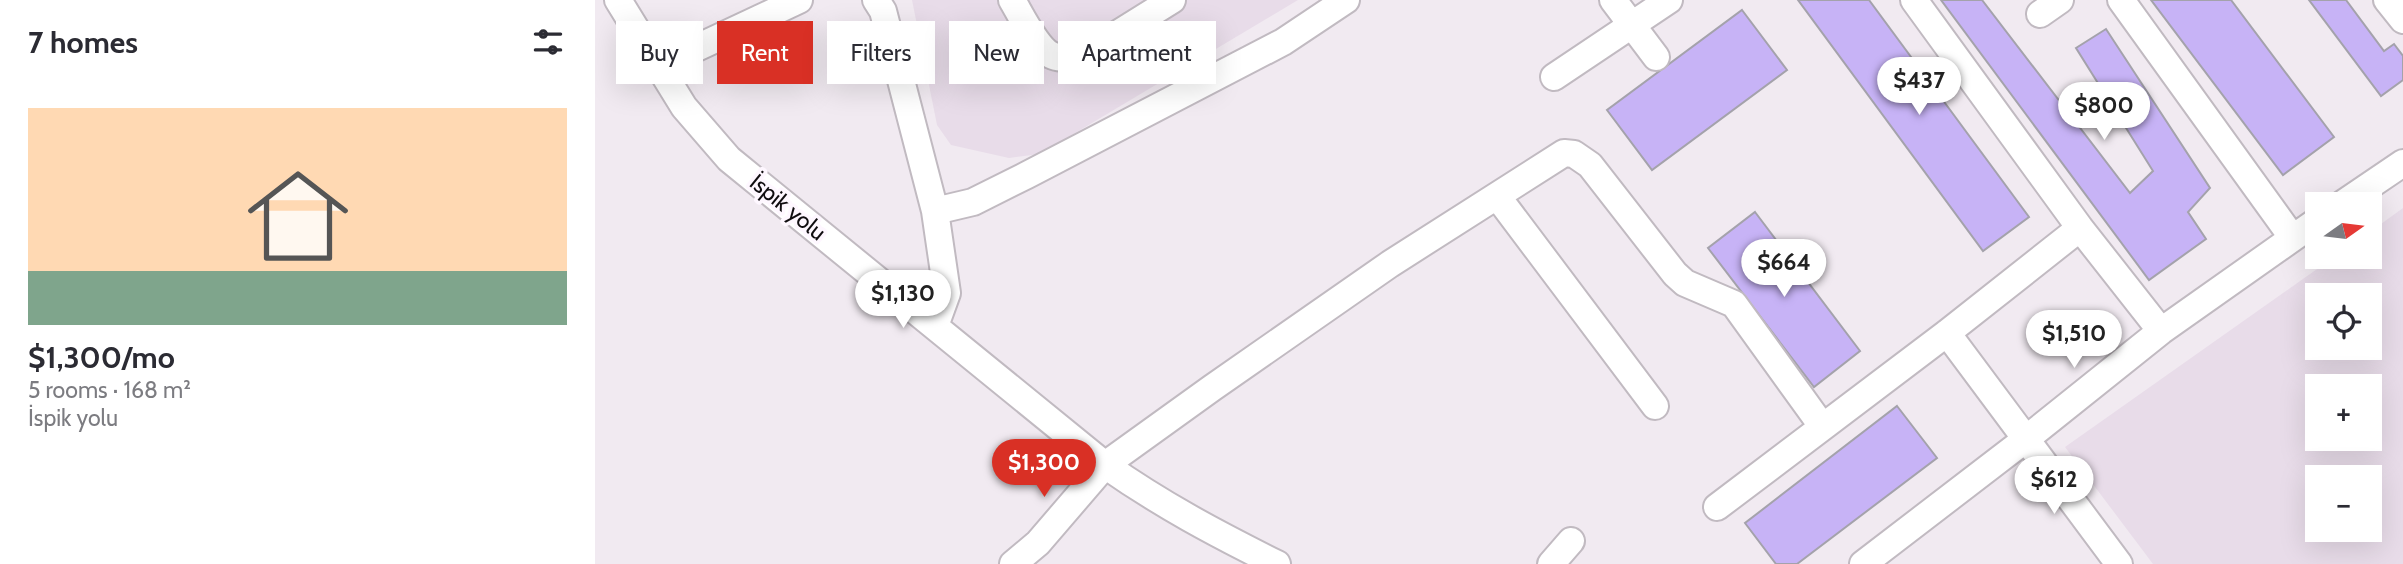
<!DOCTYPE html>
<meta charset="utf-8">
<style>
body{margin:0;font-family:Cabin,sans-serif;background:#f7f7f7;color:#2b2b33;height:100vh;display:flex;flex-direction:column;font-size:26px;white-space:nowrap}
*{box-sizing:border-box;margin:0}
p{font-size:23px;color:#7c7c81}
.icon{flex:none;width:38px;height:38px;fill:none;stroke:currentColor;stroke-width:2;stroke-linecap:round;stroke-linejoin:round}
.map{position:relative;flex:1;overflow:hidden}
.side{display:flex;flex-direction:column;background:#fff;width:595px}
.side>*{flex:none}
.hud{position:absolute;left:21px;top:21px;width:665px;height:63px;display:flex;gap:14px}
.needle{width:46px;rotate:76deg}
.fabs{position:absolute;left:1710px;top:192px;display:grid;gap:14px}
.fabs a{display:grid;place-items:center;width:77px;height:77px;border-radius:0px;background:#fff;box-shadow:0 7px 28px #0002;font-size:35px}
.price{position:absolute;translate:-50% -60px;padding:0 16px;border-radius:24px;background:#fff;color:#222;font-size:23px;line-height:46px;filter:drop-shadow(0 2px 4px #0008)}
.price::after{content:'';position:absolute;left:50%;top:42px;width:21px;height:16px;margin-left:-10px;background:inherit;clip-path:polygon(0 0,100% 0,50% 100%)}
.price.current{background:#d93025;color:#fff}
ul{padding:0;list-style:none}
li{display:grid;align-content:center;gap:14px;height:371px;padding:0 28px}
li+li{border-top:2px solid #e1e1e2}
li span{display:grid;place-items:center;height:217px;border-radius:0px;color:#555}
li>.icon{margin-inline-start:auto}
span .icon{width:126px;height:126px;fill:#fffc;stroke-width:1}
li b{font-size:30px}
h2{display:flex;justify-content:space-between;align-items:center;height:84px;padding:0 28px;font-size:30px}
.tag{padding:0 24px;border-radius:0px;background:#fff;box-shadow:0 7px 28px #0002;font-size:24px;line-height:63px}
.tag.current{background:#d93025;color:#fff}
main{display:flex;flex:1;min-height:0}
.map>svg:first-child{display:block}
.built{fill:#e8dce9;fill-rule:evenodd}
.building{fill:#c7b3f6;stroke:#a4a2ab;stroke-width:2}
.lines{fill:none;stroke-linecap:round;stroke-linejoin:round}
.minor-casing{stroke:#c1bac1;stroke-width:30}
.minor{stroke:#fff;stroke-width:26}
.labels{text-anchor:middle;stroke-width:7;stroke-linejoin:round;paint-order:stroke}
.street-label{font-size:23px;fill:#100d10;stroke:#fef7ff}
</style>
<main>
<section class="side">
<h2>7 homes<svg class="icon" aria-label="filters" viewBox="0 0 24 24"><path d="M4 7h16M4 17h16"/><circle cx="9" cy="7" r="2"/><circle cx="15" cy="17" r="2"/></svg></h2>
<ul>
<li><span style="background:linear-gradient(#ffd9b3 75%,#7fa58c 0)"><svg class="icon" aria-label="home" viewBox="0 0 24 24"><path d="M3 11l9-7 9 7M6 9v11h12V9"/></svg></span><div><b>$1,300/mo</b><p>5 rooms · 168 m²</p><p>İspik yolu</p></div></li>
</ul>
</section>
<div class="map">
<svg width="1808" height="564" viewBox="0 0 1808 564">
<rect width="100%" height="100%" fill="#f1eaf1"/>
<!-- built -->
<path class="built" d="M317,0H703L445,154L414,158L356,145L342,125Z
M1808,208V564H1558L1470,447L1739,257H1774L1775,232ZM1722,296H1774V348H1722ZM1722,387H1774V439H1722ZM1722,478H1774V530H1722Z"/>
<!-- building -->
<path class="building" d="M1203,0H1274L1434,217L1388,251Z
M1346,0H1387L1535,193L1558,171L1481,48L1511,29L1615,188L1593,212L1611,239L1554,280Z
M1556,0H1636L1739,137L1688,175Z
M1714,0H1751L1789,51L1799,44L1808,56V80L1786,96Z
M1147,10L1192,70L1057,170L1012,110Z
M1160,212L1265,351L1219,387L1113,248Z
M1302,406L1342,458L1202,564H1181L1150,523Z"/>
<g class="lines">
<defs>
<path id="minor" d="M23,0L89,107L134,159L510,465C567,505 620,533 682,564
M281,0L288,11L340,211L352,293L340,326
M417,0C426,15 441,47 456,55C464,59 475,58 484,58L577,0
M1018,0L1061,57
M1319,0L1485,228L1566,331
M1526,0L1697,237
M1792,0L1808,20
M1445,14L1465,0
M63,66L204,0
M959,77L1074,0
M902,196L1060,406
M1746,205L1808,163
M340,211L378,202L432,175L688,42L751,0
M1352,333L1524,564
M1122,507L1352,333L1485,228
M418,564L443,543L510,465L617,388L795,264L969,153L979,154L995,165L1080,274L1090,283L1139,304L1227,426
M956,564L976,541
M1268,564L1431,439L1566,331L1722,221"/>
</defs>
<!-- minor casing -->
<use href="#minor" class="minor-casing"/>
<!-- minor -->
<use href="#minor" class="minor"/>
</g>
<g class="labels">
<!-- street labels -->
<g class="street-label">
<text transform="translate(193 207) rotate(39)" y="8">İspik yolu</text>
</g>
</g>
</svg>
<div class="fabs">
<a><svg class="needle" viewBox="-14 -14 28 28"><path d="M0-13l5 13h-10z" fill="#e53935"/><path d="M0 13l5-13h-10z" fill="#7c7c81"/></svg></a>
<a><svg class="icon" aria-label="locate" viewBox="0 0 24 24"><circle cx="12" cy="12" r="6"/><path d="M12 2v4M12 18v4M2 12h4M18 12h4"/></svg></a>
<a>+</a>
<a>−</a>
</div>
<b class="price" style="left:1324px;top:117px">$437</b>
<b class="price" style="left:1509px;top:142px">$800</b>
<b class="price" style="left:1189px;top:299px">$664</b>
<b class="price" style="left:308px;top:330px">$1,130</b>
<b class="price" style="left:1479px;top:370px">$1,510</b>
<b class="price current" style="left:449px;top:499px">$1,300</b>
<b class="price" style="left:1459px;top:516px">$612</b>
<div class="hud">
<a class="tag">Buy</a>
<a class="tag current">Rent</a>
<a class="tag">Filters</a>
<a class="tag">New</a>
<a class="tag">Apartment</a>
</div>
</div>
</main>
